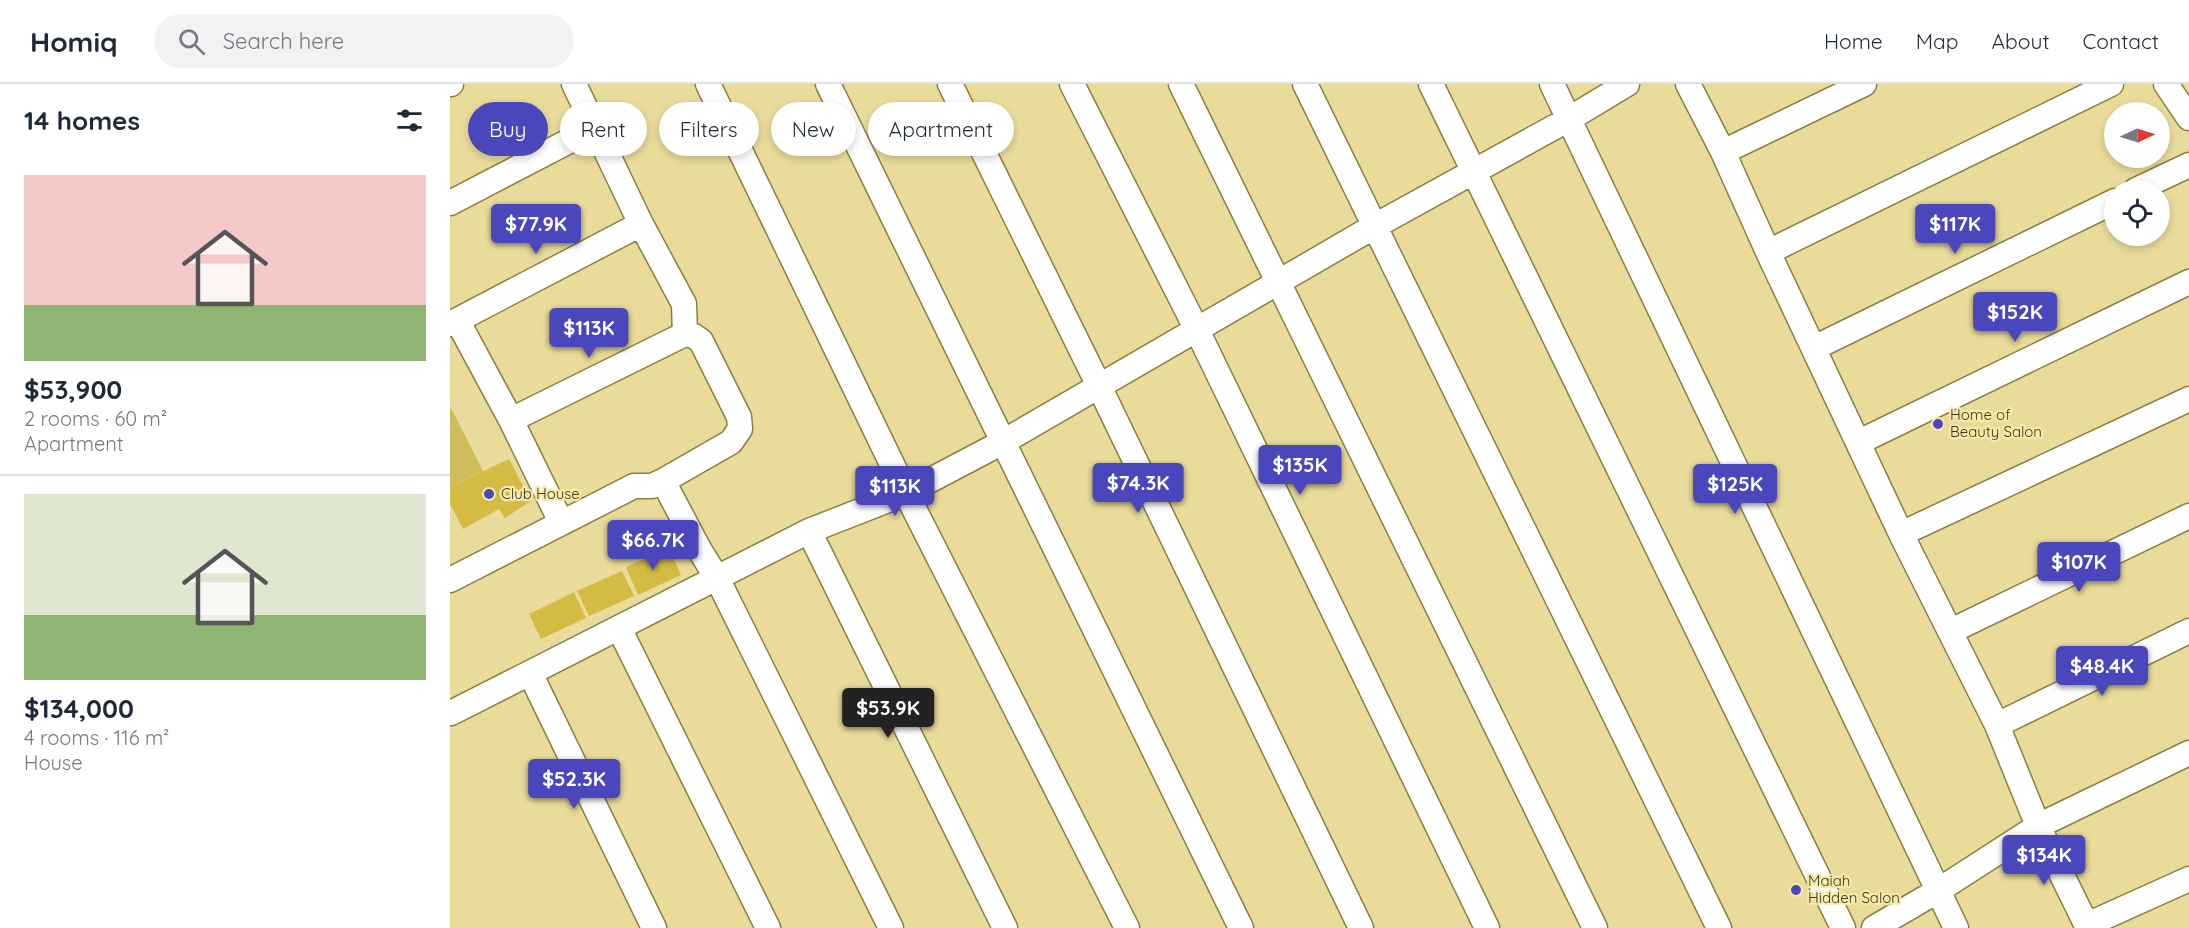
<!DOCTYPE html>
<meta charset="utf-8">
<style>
body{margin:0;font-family:Quicksand,sans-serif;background:#f2f2f3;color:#1f2937;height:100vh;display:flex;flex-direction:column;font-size:22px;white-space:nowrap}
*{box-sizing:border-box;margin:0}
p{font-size:20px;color:#747a83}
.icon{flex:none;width:33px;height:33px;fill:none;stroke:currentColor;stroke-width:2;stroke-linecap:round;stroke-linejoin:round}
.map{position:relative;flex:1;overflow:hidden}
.panel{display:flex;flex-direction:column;background:#fff;width:450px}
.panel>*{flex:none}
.hud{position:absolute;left:18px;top:18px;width:570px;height:54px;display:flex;gap:12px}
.needle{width:39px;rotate:86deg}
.buttons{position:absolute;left:1654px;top:18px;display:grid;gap:12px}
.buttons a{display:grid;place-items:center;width:66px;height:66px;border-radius:50%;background:#fff;box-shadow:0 3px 9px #0003;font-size:30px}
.price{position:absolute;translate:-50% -51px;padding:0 14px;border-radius:6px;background:#4a47bd;color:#fff;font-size:20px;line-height:39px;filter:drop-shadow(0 2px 3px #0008)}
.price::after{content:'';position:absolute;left:50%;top:36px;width:18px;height:14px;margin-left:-9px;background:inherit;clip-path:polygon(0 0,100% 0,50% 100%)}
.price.active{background:#222;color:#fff}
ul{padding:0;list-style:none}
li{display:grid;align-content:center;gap:12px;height:318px;padding:0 24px}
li+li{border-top:2px solid #e0e1e3}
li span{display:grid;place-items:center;height:186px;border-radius:0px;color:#555}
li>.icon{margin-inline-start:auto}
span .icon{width:108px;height:108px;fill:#fffc;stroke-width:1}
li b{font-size:26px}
h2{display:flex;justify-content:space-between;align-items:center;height:72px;padding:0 24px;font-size:26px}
.tag{padding:0 21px;border-radius:27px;background:#fff;box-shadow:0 3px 9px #0003;font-size:21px;line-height:54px}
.tag.active{background:#4a47bd;color:#fff}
header{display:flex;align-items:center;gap:36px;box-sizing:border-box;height:84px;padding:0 30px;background:#fff;border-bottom:2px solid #e0e1e3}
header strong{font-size:28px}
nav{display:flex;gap:33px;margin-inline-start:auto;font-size:21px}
.search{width:420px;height:54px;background:#f2f2f3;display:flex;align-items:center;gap:15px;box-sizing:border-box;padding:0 21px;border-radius:33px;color:#747a83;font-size:22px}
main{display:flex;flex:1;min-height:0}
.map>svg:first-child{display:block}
.green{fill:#d0bc5b}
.building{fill:#d4bc44}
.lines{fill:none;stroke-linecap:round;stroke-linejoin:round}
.minor-casing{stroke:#8b7f40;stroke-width:27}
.minor{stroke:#fff;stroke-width:24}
.poi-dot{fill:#4a47bd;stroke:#f7e9a8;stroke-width:2}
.labels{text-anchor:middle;stroke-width:4.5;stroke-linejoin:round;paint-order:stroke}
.poi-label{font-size:15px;fill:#3e381e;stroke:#f7e9a8;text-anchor:start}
</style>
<header>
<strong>Homiq</strong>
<div class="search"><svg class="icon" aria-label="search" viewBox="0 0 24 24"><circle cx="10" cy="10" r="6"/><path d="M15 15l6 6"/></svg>Search here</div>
<nav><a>Home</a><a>Map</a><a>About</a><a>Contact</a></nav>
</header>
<main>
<section class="panel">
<h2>14 homes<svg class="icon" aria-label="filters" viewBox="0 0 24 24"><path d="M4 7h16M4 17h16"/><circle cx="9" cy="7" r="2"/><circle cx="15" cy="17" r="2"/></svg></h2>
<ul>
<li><span style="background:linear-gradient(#f6c9c9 70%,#8fb573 0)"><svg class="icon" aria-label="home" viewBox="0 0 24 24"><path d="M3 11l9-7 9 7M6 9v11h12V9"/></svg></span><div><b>$53,900</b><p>2 rooms · 60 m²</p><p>Apartment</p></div></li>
<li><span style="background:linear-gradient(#dfe7d0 65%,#8fb573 0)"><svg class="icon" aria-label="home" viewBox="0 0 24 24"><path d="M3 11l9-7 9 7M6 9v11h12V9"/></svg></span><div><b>$134,000</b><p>4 rooms · 116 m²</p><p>House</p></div></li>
</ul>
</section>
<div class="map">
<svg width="1739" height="844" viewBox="0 0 1739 844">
<rect width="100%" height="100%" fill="#e9dc9b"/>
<!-- green -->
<path class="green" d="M0,322L33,387L0,403Z"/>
<!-- building -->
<path class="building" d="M59,375L81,417L55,434L49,425L13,445L0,420V403Z
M219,464L231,491L188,511L176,483Z
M172,487L184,512L139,532L127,507Z
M124,508L136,534L91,555L79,530Z"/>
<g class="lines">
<defs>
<path id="minor" d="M0,0H1
M258,0L456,409L677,844
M378,0L791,844
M500,0L649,302L911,844
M622,0L747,246L1037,844
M731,0L1145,844
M855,0L1269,844
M981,0L1393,844
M1102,0L1506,844
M1238,0L1273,68L1318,168L1451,450L1547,641L1588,742L1638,844
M1716,0L1739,34
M1273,68L1414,0
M1686,106L1739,81
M0,119L146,43
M1318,168L1661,0
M7,236L61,336L111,438
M0,240L191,140
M1364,264L1665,117
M61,336L235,250
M1409,358L1739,198
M213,397L249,465L267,494L441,844
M359,447L555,844
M1451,450L1739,315
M0,496L184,402H202L213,397L281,358L290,345L289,333L251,257L244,252L235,250L234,220L191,140L124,0
M169,544L318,844
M1501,547L1739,432
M80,589L204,844
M1,629L359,447L456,409L553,358L925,142L1119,35L1177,0
M1547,641L1739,547
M1637,841L1739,795
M1424,844L1489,806L1588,742L1739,669"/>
</defs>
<!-- minor casing -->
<use href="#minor" class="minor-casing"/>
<!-- minor -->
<use href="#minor" class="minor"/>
</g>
<!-- markers -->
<g class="poi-dot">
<circle cx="1488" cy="340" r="6"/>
<circle cx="39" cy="410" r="6"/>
<circle cx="1346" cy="806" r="6"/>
</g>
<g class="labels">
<!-- poi labels -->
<g class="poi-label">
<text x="1500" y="336">Home of<tspan x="1500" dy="17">Beauty Salon</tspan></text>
<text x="51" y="415">Club House</text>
<text x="1358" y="802">Maiah<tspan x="1358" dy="17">Hidden Salon</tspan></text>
</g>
</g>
</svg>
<div class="buttons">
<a><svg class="needle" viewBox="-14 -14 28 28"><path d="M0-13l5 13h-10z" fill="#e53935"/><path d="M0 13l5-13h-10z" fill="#747a83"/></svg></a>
<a><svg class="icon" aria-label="locate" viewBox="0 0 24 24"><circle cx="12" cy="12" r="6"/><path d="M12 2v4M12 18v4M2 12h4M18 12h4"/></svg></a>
</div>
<b class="price" style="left:86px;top:171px">$77.9K</b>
<b class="price" style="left:1505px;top:171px">$117K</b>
<b class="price" style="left:1565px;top:259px">$152K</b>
<b class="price" style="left:139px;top:275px">$113K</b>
<b class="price" style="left:850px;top:412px">$135K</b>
<b class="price" style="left:688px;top:430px">$74.3K</b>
<b class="price" style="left:1285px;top:431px">$125K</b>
<b class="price" style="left:445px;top:433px">$113K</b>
<b class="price" style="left:203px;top:487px">$66.7K</b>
<b class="price" style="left:1629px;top:509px">$107K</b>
<b class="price" style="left:1652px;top:613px">$48.4K</b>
<b class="price active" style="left:438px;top:655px">$53.9K</b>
<b class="price" style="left:124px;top:726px">$52.3K</b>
<b class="price" style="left:1594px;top:802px">$134K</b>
<div class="hud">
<a class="tag active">Buy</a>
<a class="tag">Rent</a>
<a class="tag">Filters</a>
<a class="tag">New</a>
<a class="tag">Apartment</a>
</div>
</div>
</main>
